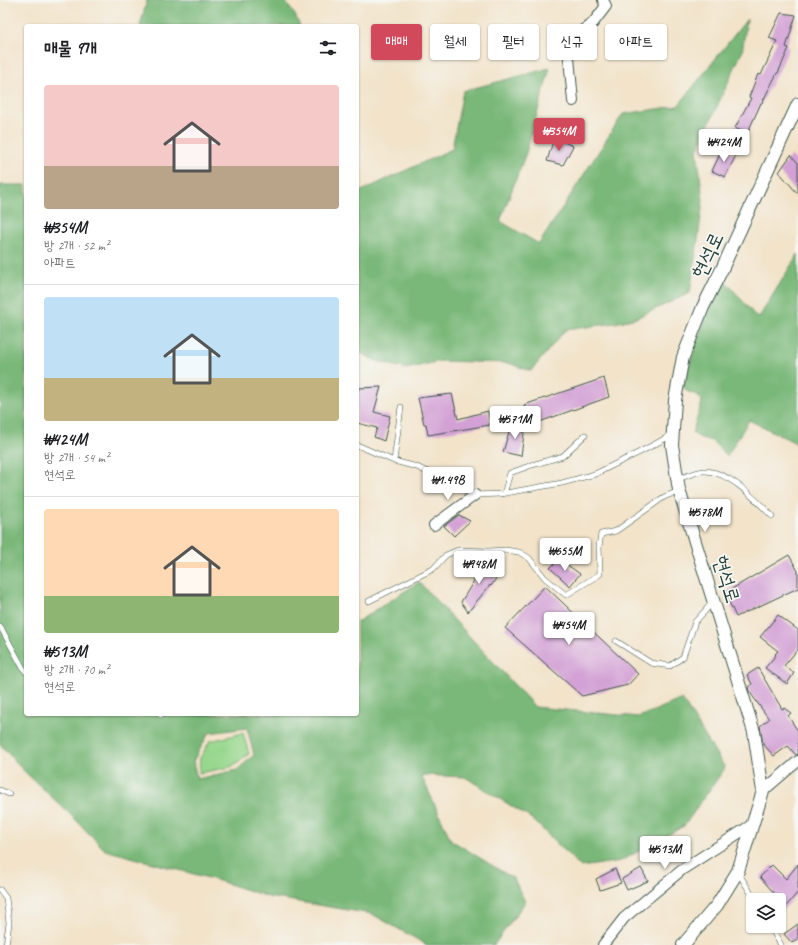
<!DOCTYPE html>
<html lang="ko">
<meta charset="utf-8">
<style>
body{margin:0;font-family:Caveat,"Poor Story",sans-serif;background:#f2f2f2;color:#202124;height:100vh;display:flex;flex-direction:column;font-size:15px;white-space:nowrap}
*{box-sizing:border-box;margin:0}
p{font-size:13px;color:#757577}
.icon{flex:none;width:22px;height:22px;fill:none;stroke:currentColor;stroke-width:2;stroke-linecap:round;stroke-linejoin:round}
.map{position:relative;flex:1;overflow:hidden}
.drawer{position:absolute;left:24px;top:24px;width:335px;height:692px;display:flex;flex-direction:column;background:#fff;border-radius:4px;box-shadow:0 1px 3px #0004}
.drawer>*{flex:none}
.top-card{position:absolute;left:371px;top:24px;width:367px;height:36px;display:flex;gap:8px}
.fabs{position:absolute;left:746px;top:893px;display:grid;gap:8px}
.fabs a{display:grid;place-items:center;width:40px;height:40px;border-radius:4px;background:#fff;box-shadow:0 1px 3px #0004;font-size:20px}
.price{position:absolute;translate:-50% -34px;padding:0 9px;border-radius:4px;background:#fff;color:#222;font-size:13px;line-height:26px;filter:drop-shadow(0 1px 2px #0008)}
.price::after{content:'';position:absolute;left:50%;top:24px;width:12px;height:9px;margin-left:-6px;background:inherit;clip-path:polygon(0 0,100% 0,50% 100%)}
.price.selected{background:#d1495b;color:#fff}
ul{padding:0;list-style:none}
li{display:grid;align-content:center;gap:8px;height:212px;padding:0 20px}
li+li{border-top:1px solid #e0e0e0}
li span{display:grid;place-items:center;height:124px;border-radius:4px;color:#555}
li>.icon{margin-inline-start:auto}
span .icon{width:72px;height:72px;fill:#fffc;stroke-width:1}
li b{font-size:17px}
h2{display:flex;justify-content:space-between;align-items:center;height:48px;padding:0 20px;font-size:17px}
.pill{padding:0 14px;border-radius:4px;background:#fff;box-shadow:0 1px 3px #0004;font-size:14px;line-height:36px}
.pill.selected{background:#d1495b;color:#fff}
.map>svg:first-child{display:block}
.green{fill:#97d78d;stroke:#5b8a60}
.forest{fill:#79b878;stroke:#4c7a56;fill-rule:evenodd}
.building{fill:#d3a1d5}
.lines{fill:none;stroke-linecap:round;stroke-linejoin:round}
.service-casing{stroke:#3f564a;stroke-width:6}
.minor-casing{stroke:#3f564a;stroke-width:12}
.tertiary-casing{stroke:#3f564a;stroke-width:14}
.service{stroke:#fff;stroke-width:5}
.minor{stroke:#fff;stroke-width:10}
.tertiary{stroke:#fff;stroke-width:12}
.labels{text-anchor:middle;stroke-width:3.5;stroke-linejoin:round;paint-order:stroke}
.street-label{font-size:20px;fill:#1f3d34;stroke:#f6f6f2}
</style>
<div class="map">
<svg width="798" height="945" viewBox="0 0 798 945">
<rect width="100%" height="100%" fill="#f6f6f2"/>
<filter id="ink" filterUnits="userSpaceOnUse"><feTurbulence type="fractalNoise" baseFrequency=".025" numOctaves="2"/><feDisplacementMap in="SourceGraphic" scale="8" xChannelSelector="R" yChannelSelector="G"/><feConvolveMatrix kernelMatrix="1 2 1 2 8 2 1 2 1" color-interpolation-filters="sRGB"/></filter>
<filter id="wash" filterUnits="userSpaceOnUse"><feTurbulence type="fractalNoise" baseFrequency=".012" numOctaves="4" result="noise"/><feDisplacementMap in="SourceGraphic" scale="16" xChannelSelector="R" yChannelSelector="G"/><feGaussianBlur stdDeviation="0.9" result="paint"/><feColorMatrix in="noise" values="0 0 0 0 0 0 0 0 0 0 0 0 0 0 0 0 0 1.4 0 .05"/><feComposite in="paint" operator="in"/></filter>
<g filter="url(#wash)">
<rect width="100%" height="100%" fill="#f2e3c9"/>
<!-- green -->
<path class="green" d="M243,733L249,754L231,767L199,773L200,758L210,741Z"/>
<!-- forest -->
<path class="forest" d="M147,0H284L295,15L300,26H140Z
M747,19L742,52L697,150L703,201L699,232L690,293L636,318L615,323L565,330L531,371L508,363L440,361L406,369L374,360L357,351V193L452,149L463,91L550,68L526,153L500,221L539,244L623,114L678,106Z
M0,185H26V714H357V622L419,582L535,707L639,717L682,699L725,768L684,826L621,861L581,867L532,819L465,777L421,775L451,840L514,879L525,902L494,945H427L372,914L269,897L216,880L105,850L74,818L23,770L0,744ZM247,728L254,755L237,770L197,779L193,761L209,733Z
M798,254V448L796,443L749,420L727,456L712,441L701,438L692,433L702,402L698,395L688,392L683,387L699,334L723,278L758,319Z"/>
<g id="blocks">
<!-- building -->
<path class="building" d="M781,13L796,15L786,47L789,48L778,73H777L762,103H761L747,134L735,128L751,98L749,97L758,74L761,75L777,41L769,38Z
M554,138L573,146L563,165L547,161Z
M722,150L736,155L725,177L712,171Z
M791,155L798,163V194L779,172Z
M604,378L609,397L531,425L524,405Z
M381,387L374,412L390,416L384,441L374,437L377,428L357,423V393L359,388Z
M452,394L458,419L488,411L490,425L428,435L426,424H424L418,398Z
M511,425L525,426L521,456L503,452Z
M459,515L470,521L454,536L444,526Z
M789,555L798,571V588L736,617L725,593Z
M559,559L580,574L570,586L550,568Z
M481,561L499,574L491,586L490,585L468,612L461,602L478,574L473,569Z
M545,586L638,674L628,685L582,696L505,628Z
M778,615L798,630V649L784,666L794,673L787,684L765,668L776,655L775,654L778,651L760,637Z
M758,668L782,709L784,708L791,713L788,716L798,731V755H796L788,746L774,756L763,744L760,726L769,719L749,691L748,687L752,684L747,675Z
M798,864V892L779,915V900H767L774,893L760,877L772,865L786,879Z
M641,868L648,881L627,890L622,879Z
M615,869L621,883L600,890L596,879Z
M798,924V938L792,943L784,934Z"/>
</g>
</g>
<g filter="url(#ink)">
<use href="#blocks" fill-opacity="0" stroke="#3f564a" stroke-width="1"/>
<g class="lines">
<defs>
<path id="service" d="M357,445L394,461L417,467L475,495L500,494L562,483L595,474L640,452L672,435
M394,461L401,407
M678,479C684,477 698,471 704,471C729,471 755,499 772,516
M504,494L510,473L532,465L563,456L585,435
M369,601L433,569L446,555L458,550L488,551L505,550L519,552L529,558L545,578L566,595L600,574L599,546L601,534L616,531L664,497L679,491
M0,626L23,668L26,672
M616,641L651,663L670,666L683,657L695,622L713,602
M160,714L161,715
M0,790L9,794
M738,872L755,900
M0,890L6,898L9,923L6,945
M770,926L781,945"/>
<path id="minor" d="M573,101L569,58L573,40L579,33L593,23L606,6L603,0
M434,525L475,495
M763,791L798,761
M603,945L624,918L683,869L753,824"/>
<path id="tertiary" d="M683,945L717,905L738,871L763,791L754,732L679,490L672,445L675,400L683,357L703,307L722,269L798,104"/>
</defs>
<!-- service casing -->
<use href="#service" class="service-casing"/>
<!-- minor casing -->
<use href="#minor" class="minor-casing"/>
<!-- tertiary casing -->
<use href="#tertiary" class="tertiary-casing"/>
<!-- service -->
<use href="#service" class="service"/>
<!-- minor -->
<use href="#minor" class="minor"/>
<!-- tertiary -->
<use href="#tertiary" class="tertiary"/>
</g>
</g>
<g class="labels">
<!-- street labels -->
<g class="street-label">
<text transform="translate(707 255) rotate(-65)" y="7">현석로</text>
<text transform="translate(727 579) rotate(73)" y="7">현석로</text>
</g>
</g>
</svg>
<div class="fabs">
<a><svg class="icon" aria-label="layers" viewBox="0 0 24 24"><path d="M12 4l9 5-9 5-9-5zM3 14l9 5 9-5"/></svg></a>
</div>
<b class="price selected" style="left:559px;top:152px">₩354M</b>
<b class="price" style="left:724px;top:163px">₩424M</b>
<b class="price" style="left:515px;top:440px">₩571M</b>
<b class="price" style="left:448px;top:501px">₩1.49B</b>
<b class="price" style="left:705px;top:533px">₩578M</b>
<b class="price" style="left:565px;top:572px">₩655M</b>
<b class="price" style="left:479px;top:585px">₩948M</b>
<b class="price" style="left:569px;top:646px">₩454M</b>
<b class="price" style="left:665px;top:870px">₩513M</b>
<div class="top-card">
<a class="pill selected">매매</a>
<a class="pill">월세</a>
<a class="pill">필터</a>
<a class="pill">신규</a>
<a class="pill">아파트</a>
</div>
<section class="drawer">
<h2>매물 9개<svg class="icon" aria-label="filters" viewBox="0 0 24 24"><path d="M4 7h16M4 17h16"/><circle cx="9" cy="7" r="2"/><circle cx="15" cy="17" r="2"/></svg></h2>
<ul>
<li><span style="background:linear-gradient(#f6c9c9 65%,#b9a48a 0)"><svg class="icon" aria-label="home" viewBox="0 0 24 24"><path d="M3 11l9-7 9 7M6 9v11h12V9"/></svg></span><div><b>₩354M</b><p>방 2개 · 52 m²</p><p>아파트</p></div></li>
<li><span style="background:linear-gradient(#bfe0f5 65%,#c2b280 0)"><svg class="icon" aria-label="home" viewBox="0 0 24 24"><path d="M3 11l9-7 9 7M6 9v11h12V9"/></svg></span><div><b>₩424M</b><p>방 2개 · 54 m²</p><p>현석로</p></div></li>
<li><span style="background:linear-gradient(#ffd9b3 70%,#8fb573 0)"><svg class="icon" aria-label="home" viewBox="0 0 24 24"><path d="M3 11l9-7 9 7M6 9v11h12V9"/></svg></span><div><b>₩513M</b><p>방 2개 · 70 m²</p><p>현석로</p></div></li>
</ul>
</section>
</div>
